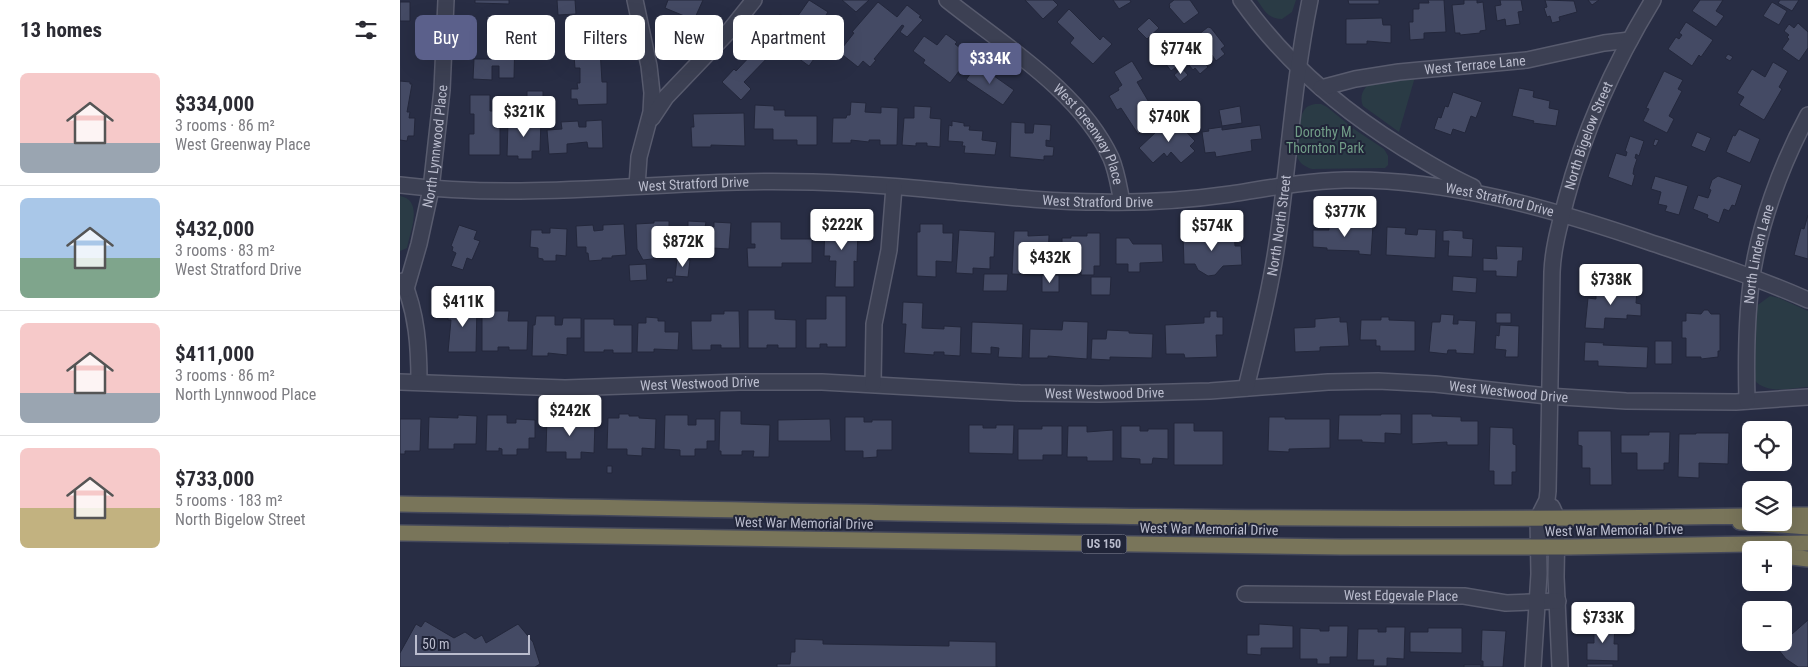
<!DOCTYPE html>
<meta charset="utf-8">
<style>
body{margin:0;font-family:"Roboto Condensed",sans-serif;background:#f2f2f3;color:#2b2b33;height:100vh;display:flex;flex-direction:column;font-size:19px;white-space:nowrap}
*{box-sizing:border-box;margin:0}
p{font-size:16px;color:#7c7c81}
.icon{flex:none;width:28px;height:28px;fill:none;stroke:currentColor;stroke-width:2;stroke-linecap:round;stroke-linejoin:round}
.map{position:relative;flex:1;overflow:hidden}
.side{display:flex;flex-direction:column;background:#fff;width:400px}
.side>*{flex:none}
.guide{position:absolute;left:15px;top:15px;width:475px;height:45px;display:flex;gap:10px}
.controls{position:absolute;left:1342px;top:421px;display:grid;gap:10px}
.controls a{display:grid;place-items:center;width:50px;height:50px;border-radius:8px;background:#fff;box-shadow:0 5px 20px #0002;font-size:25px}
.scale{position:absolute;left:15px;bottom:12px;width:115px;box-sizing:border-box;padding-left:5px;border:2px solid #babccd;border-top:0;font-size:14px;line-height:18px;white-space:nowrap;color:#babccd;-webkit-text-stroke:4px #212539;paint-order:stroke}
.price{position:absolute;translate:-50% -42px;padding:0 11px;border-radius:5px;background:#fff;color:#222;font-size:16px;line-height:32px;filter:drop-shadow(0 1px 2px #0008)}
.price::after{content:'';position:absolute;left:50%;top:30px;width:15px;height:11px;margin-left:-8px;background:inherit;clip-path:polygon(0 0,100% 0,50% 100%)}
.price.active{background:#5b608b;color:#fff}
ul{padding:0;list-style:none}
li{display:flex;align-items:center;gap:15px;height:125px;padding:0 20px}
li+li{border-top:1px solid #e1e1e2}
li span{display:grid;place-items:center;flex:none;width:140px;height:100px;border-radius:8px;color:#555}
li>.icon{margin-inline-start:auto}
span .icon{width:60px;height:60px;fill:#fffc;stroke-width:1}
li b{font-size:21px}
h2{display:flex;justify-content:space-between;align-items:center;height:60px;padding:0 20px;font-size:21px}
.pill{padding:0 18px;border-radius:8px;background:#fff;box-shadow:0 5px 20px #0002;font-size:18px;line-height:45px}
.pill.active{background:#5b608b;color:#fff}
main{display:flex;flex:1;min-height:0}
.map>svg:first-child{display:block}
.green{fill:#2a3b45}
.building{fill:#444a64;stroke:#23273b}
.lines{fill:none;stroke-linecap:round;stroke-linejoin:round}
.minor-casing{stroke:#585b6e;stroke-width:18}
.highway-casing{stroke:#44485b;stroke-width:18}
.minor{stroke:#3c4053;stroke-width:15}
.highway{stroke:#79755a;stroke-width:15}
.labels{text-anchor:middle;stroke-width:4;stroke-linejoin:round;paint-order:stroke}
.shield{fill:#212539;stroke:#8c8fa1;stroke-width:1}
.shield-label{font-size:12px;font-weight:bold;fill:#babccd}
.street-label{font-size:14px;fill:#babccd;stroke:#212539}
.park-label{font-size:14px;fill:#719d87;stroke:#212539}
</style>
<main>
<section class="side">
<h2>13 homes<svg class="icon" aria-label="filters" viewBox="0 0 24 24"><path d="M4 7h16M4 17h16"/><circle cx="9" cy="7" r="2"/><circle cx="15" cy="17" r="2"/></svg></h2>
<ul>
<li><span style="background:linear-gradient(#f6c9c9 70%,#9aa5b1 0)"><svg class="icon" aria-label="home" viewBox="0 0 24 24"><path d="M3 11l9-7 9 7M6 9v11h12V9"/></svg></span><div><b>$334,000</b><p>3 rooms · 86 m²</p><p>West Greenway Place</p></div></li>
<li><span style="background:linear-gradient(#a9c7e8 60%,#7fa58c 0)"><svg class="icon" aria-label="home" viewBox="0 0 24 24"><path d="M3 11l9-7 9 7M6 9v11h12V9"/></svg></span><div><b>$432,000</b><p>3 rooms · 83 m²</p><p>West Stratford Drive</p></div></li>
<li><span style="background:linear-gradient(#f6c9c9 70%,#9aa5b1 0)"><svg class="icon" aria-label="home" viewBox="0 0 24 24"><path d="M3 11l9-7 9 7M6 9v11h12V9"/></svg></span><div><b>$411,000</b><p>3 rooms · 86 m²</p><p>North Lynnwood Place</p></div></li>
<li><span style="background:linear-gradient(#f6c9c9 60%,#c2b280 0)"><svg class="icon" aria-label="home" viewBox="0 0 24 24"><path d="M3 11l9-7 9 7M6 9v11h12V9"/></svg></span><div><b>$733,000</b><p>5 rooms · 183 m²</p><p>North Bigelow Street</p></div></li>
</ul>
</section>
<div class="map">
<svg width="1408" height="667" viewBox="0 0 1408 667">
<rect width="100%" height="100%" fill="#282d44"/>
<!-- green -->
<path class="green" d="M857,0H896L892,12L882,19C867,18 865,11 857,0Z
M1015,77L999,132L963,106C959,96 963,89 970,83Z
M915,104H921L927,107L954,129L984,149L988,156V165L985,168L912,169C905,167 899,163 897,156C895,148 899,115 905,109C907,106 911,105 915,104Z
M0,196C24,200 10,232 7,248L0,251Z
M1370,296L1379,298L1408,311V387C1390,388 1368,395 1354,380L1355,307Z"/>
<!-- building -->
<path class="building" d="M75,0H109V4L75,3Z
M157,0H175L176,14L158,15Z
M268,0H303L294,20L265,8Z
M409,0L428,12L412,36L416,38L408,50L416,56L409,66L365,34L380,14L393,23Z
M442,0H469L456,12Z
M625,0H653L658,5L643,19Z
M713,0H730L731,2L719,9Z
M774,0H790L799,13L784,24L769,7L770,6L769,4Z
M948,0H979V4H949Z
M1028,0H1044L1046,32L1024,33V39L1010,40L1009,22H1013V9H1019V3H1029Z
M1064,0H1077V3L1083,2L1086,30L1080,31V33L1060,35V33H1055L1052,5L1064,4Z
M1100,0H1121L1123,11L1118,12L1120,24L1106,26L1105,19L1097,21L1095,6L1101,5Z
M1145,0L1174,1L1177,12L1159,17L1160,21L1152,23L1150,16L1147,17L1144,8L1147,7Z
M1188,0H1199L1192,5Z
M1300,0H1323L1316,11L1324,16L1316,27L1292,11Z
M1380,0H1399L1392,11L1378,3Z
M0,2H10V21H0Z
M478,2L497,17L507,5L521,16L519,17L523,20L507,37L500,32L504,26L502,25L474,59L476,60L470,67L463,61L458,67L439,52L454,33L452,32Z
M1372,2L1387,11L1379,25L1363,16Z
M669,9L700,40L703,36L712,44L693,64L670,43L674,38L657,22Z
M87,16L111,17V33H115L114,78H99V66H92V80L73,79L74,59H92V34H87Z
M749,18L759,28L747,39L737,29Z
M982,18L983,25H991V43L967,41V44H946V19Z
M1286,22L1313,40L1301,57L1299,55L1292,66L1268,49L1276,37L1279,39L1282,35L1279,33Z
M1398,23L1408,32V48L1399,61L1382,49L1389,39L1387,37L1389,35L1384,31L1389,24L1394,28Z
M808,27L811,28L825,46L821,49L825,54L816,61L812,55L804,62L808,67L800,74L795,68L793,70L789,65L792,62L788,58L794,54L790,49L800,38L798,35Z
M170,33H199L202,82H207V104L178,105L177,99H171V89H178L177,83H180V68H175L174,56H170Z
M546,34L557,42L555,44L566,53L565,55L569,58L550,83L523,63L525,60L513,51L524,36L537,45Z
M758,37L765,47L759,51L752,42Z
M361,41L373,52L344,82L351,89L341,100L322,82L334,69L336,71L355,51L353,49Z
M773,52L781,63L771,71L763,60Z
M1328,54L1333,57L1330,61L1325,58Z
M732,61L743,79L737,82L760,121L738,134L721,108L717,110L709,96L719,90L718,88L722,85L714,72Z
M1373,62L1388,71L1379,87L1382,89L1364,120L1339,105L1344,97L1337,93L1352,69L1365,77Z
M577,64L614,90L603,105L566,80Z
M782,68L788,75L780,82L774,75Z
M1264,71L1283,80L1278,89L1282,91L1269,116L1274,119L1267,133L1243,121L1249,109L1246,108Z
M0,81L10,82V84H12L7,112H10L9,118H15L14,136H8L7,141L0,140Z
M1119,88L1134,91L1133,97L1150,101L1149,108L1159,110L1156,126L1133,123L1134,121L1112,116Z
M127,91H143V105H127Z
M1053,92L1082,102L1076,118L1071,116L1065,133L1053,129L1051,135L1034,129L1038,117L1041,118L1045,106L1048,107Z
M70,95H90V111H100V155H69V134H74V114H70Z
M451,102L466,103L465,112L481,113V107L498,108L497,145H480V140H469V142L451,140V143H432L433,118H446L447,115H450Z
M355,105L374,106V110H385V116H417V145H397V140H373V129H354Z
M514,106L531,107L530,118L541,119L540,147L527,146V143H516V146L502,145L504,118H514Z
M840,106L842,123L822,126L819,110Z
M344,113L345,146L311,145V147H292L291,127H294L293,114Z
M772,117L795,141L790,146L795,151L781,163L771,152L767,157L764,153L753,163L739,148Z
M113,118L141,119L140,151H132V159H118V156H107L108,123L113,124Z
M202,120L203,148H188L187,142L167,144V153L149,154L147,130L162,129L161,122L178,121L179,127H186V121Z
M552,121L564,123V126H570L569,130L583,131L582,140L597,142L595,155L564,153L565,146H562L563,142L548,141L549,125L552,126Z
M611,122L625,123V133H633L634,124L651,125L650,141L646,140V146L654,147L653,156H644V160L610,157Z
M860,125L862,139L851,140L852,151L816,157L815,152L805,153L802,132L809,131L808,129L822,127V130Z
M1339,129L1360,139L1350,163L1326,152L1333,135L1335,136Z
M1297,132L1311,138L1305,152L1291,146Z
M1230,136L1244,141L1239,156L1236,154L1235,158L1237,159L1234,168L1233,174L1235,175L1232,186L1208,177L1216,153L1226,156L1227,152L1225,151Z
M1255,139L1259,140L1256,146L1253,145Z
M1255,176L1288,186L1279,215L1265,211L1267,206L1258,204L1261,192L1251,189Z
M1318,176L1342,185L1335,206L1332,205L1329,211L1324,209L1319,223L1307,218L1308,215L1293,209L1298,195L1308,198L1311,190L1309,189L1312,180Z
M1408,215V259L1394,255L1401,228L1404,229Z
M254,221H269V257L243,260L237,249L236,224L254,223Z
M288,221L306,222L305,227H314V222L331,223L329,249L312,248L313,240L299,239L298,249L288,248Z
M351,222H381V239H412V263H382V267H348L347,248H355V244H351Z
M425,222H446V227L458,228L457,262L454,261V287H435L436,261H429L430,256H424Z
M929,223L973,225L971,255L959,254V251L927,250V248L913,247V230H929Z
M224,224L226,255L212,256V258H202V260L189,261L188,253H186V247H177L176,226L193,225L194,231L203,230V225Z
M520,224H543V233H553L552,262L536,261V277L517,276V232H520Z
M59,225L77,231L74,239L80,241L72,260L67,258L63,270L51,266L56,253L52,251L53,247L51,246Z
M987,227L1006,228L1005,234L1017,235L1018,229L1036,230L1035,258L986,255Z
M150,228L167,229L166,256L156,255V261H143V259L138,258V248L130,247L131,230H142V233H150Z
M559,230L595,232L594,257H590V269L573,268V274L556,273Z
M1050,230L1063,231V238L1073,239L1072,257L1048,256L1049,241H1043V231Z
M614,231H628V236L649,235L648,264L641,263V275L612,274Z
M834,232L835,246H841L842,265L823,266L815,275L808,276L798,270L795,264H784L783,234L799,233V237H810V233Z
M687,233H700V266H694V275H681V270H672V266H662V238H671V236H687Z
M716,238H729L733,244H762L763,262L740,263V272H728V264H716Z
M1096,246L1123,247L1122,261H1118L1117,277L1096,276V271H1083V258L1097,259Z
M277,259L290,260L288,277L275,276Z
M246,264L247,280L230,281L229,265Z
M584,274H608L607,291H583Z
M642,275H659V292H642Z
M1053,276L1077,278L1076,293L1052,291Z
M691,277H711L710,295H691Z
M267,278H273V282H266Z
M1196,284L1212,285V289L1237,290L1236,303L1241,304V316L1227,315V319L1205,318L1204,329L1185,328L1188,298L1196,299Z
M426,296H446V347H427V344H420V348H406V319H426Z
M503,302L523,303L522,328L544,329V326L561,327L560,356L544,355V352H534V355L504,353L506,324H502Z
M48,305H77L76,352H48L51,320H48Z
M348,310H375V319L396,320V348H378V345H367V348H348Z
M1304,310H1308L1311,314H1320V351H1318V357L1301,359V357H1286V338H1282V321H1286V313L1301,314Z
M82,311H109L108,321H128L127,350H109V347H98V351H82Z
M324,311H339L340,348H321V345H311V350H292L291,321H311V314H324Z
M810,311H817V317H823V335H816L817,357L785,358L784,354H766L765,325L804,323V317H810Z
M1096,313H1111V323H1096Z
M1041,314L1054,315L1053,324H1058V320L1076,321L1074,354L1056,353V350H1048L1047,354L1029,352L1032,322H1040Z
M136,316H155V325H162L163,318H181V338H167V355L148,353V356H132L133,325H135Z
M246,317L258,318V321H265V332H279L278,350L254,349V352H237L238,323H246Z
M940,317V322H947L949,346L920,347V351L895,352L894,328L915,327V319Z
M981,317H989V320L1015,321V351H980V346H976V340H960L961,320H981Z
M184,319H214V325H232V353H213V350H204V352H184Z
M663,321L688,322L687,359L648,356V358H629L630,329L662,330Z
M572,322L623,324L622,358L598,357L599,348L591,347V354L571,353Z
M1100,325L1119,326L1118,357H1105L1106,350L1095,349L1096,335L1099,336Z
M707,330L729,331V333L753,334L752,358L710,357V360L691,359L692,339H706Z
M1255,341H1272V364H1255Z
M1185,342L1204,343L1203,345L1248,347L1247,368L1198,366V361H1184Z
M320,411H341V424L370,425L369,457H353L354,451H342V455H321V451H319Z
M219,414H229V416H239V418L256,419L255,449L242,448V456L227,455V449H207L208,418H219Z
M981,414H1001V434L985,433V443L962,442V440H938L939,415H981Z
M1012,414H1032V416L1061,417V421H1078V445H1047V442L1012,444Z
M58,415L77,416L76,444H54V449H28L29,417L58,418Z
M87,415H107V423H116V419L135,420V438H129V449H117V455H102V449L99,448V451H86Z
M265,415H288V425H296V419H315V441H307V449H295V456H280V450L264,449Z
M147,417L167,418V419H178V422H195L194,453L181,452V459H166V452H146Z
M445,417H464V422H472V420H492V450H477V457L463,458V451H445Z
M869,417H885V419H930V448L889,449V452L868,451Z
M0,419H21L20,451H5V454H0Z
M430,419L431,441H378V420Z
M774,423H794V431H823V465H774Z
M569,425H583V428H596V425H614L613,454L569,453Z
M642,426H662V455H643V460H618V429H642Z
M668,426H687V432L713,430V461H687V457H667Z
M721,426H740V431H748V429H768V459L753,458L752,464H740V459L721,458Z
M1090,427L1113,428V444L1116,445V472H1112V485H1094V471H1089Z
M1178,431H1211L1212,485H1190V468H1182V446L1178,445Z
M1249,432H1270L1269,463H1264V470H1237V453H1221V435H1249Z
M1296,433H1329L1328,464L1299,463V478L1278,477L1279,434H1296Z
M207,466H212V473H207Z
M1408,620V667H1398L1386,659L1378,649L1384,645V641Z
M25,621L54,638L65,632L75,639L82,635L86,643L118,624L133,642L140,664L135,667H0V653L16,624L21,627Z
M1194,623L1215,624L1214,644H1218V661L1187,660V643H1194Z
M859,624L893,626V648H861V655L847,654V635H859Z
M929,626H948L947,657H930V664H917V659H900V628L920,629V631H929Z
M986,627H1005L1004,659L987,658V666H973L974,660H957L958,629H978V632H986Z
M1028,628H1062V653L1010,652V632H1028Z
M1082,630L1106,631L1103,667H1083V661H1081Z
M395,639L423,640V644L549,646V641L596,642V667H598H377V664H390L391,652H395Z
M1187,664H1213V667H1187Z
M1064,665H1081V667H1064Z"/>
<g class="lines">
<defs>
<g id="minor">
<path d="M235,0L249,66L252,93L251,112L239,157L237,186"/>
<path id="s1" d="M547,0C603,45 680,91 711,158C717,172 719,188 722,202"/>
<path d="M841,0C884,61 940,109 1003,148C1026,162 1048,176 1073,187"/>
<path id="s2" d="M921,88L955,79L999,72L1127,60L1204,43L1230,40"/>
<path d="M252,118L266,97L330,30L354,0"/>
<path id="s3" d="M0,185C112,199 224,185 337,182C406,180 476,184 545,191C597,196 650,202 702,202C745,203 789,200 831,194C869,188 906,181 945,180C1045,178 1152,209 1246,241C1300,259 1356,277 1408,300"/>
<path d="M3,281C17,314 19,347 19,382"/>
<path id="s4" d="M6,289L19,244L31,189L42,90L46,0"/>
<path id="s5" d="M0,382L165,388L340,382H422L620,393L700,394L810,391L928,382L978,381L1035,384L1147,396L1226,401L1336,402L1408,397"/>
<path d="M473,384L474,324L489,250L494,187"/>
<path id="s6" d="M846,388C858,338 871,288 878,237C889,158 894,78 910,0"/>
<path id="s7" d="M1347,401C1346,362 1346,323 1351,284C1358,227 1381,165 1408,115"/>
<path d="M1152,507L1157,518L1156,577L1160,667"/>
<path id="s8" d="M845,594L1064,596L1106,603L1158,601"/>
<path id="s9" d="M1133,667L1139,574L1138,518L1147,500L1148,491L1152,272C1153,247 1160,224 1166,200C1185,127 1214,64 1253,0"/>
</g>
<path id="highway" d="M0,504C450,511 901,524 1351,516
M1384,515H1408
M1340,522L1408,527
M0,533L941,547H1170L1408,543
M1384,556L1408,559"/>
</defs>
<!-- minor casing -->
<use href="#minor" class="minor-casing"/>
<!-- highway casing -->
<use href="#highway" class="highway-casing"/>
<!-- minor -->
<use href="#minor" class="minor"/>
<!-- highway -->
<use href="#highway" class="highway"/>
</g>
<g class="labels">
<!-- shield labels -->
<rect class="shield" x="681.5" y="534.5" width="45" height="19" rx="4"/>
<g class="shield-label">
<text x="704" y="548">US 150</text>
</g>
<!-- street labels -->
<g class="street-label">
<text dy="5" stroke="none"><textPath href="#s2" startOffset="156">West Terrace Lane</textPath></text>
<text dy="5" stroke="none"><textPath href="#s1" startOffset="198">West Greenway Place</textPath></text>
<text dy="5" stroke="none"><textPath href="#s9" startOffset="539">North Bigelow Street</textPath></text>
<text dy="5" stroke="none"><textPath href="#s4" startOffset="146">North Lynnwood Place</textPath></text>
<text dy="5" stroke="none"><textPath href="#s3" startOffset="294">West Stratford Drive</textPath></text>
<text dy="5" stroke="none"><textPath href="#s3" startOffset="699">West Stratford Drive</textPath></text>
<text dy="5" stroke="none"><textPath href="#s3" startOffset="1104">West Stratford Drive</textPath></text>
<text dy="5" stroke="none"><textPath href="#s6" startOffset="166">North North Street</textPath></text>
<text dy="5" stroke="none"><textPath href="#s7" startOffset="148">North Linden Lane</textPath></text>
<text dy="5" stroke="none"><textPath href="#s5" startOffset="300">West Westwood Drive</textPath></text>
<text dy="5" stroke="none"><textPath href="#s5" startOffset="1110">West Westwood Drive</textPath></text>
<text dy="5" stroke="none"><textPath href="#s5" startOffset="705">West Westwood Drive</textPath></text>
<text transform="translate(404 523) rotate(1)" y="5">West War Memorial Drive</text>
<text transform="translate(809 529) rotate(1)" y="5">West War Memorial Drive</text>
<text transform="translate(1214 530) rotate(-1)" y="5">West War Memorial Drive</text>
<text dy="5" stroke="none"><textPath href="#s8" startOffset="156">West Edgevale Place</textPath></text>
</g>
<!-- park labels -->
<g class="park-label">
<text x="925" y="137">Dorothy M.<tspan x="925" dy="16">Thornton Park</tspan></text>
</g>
</g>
</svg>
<div class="controls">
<a><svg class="icon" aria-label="locate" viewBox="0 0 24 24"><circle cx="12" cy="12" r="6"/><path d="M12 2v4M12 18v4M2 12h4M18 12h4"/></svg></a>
<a><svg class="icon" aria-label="layers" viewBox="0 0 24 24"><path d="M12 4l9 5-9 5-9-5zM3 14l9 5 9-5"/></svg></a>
<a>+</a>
<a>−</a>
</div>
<div class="scale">50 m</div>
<b class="price" style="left:781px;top:75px">$774K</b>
<b class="price active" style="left:590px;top:85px">$334K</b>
<b class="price" style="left:124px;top:138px">$321K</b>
<b class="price" style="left:769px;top:143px">$740K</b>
<b class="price" style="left:945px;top:238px">$377K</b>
<b class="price" style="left:442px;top:251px">$222K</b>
<b class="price" style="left:812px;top:252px">$574K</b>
<b class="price" style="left:283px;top:268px">$872K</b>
<b class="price" style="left:650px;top:284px">$432K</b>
<b class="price" style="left:1211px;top:306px">$738K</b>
<b class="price" style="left:63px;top:328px">$411K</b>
<b class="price" style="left:170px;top:437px">$242K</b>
<b class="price" style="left:1203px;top:644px">$733K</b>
<div class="guide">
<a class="pill active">Buy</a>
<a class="pill">Rent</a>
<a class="pill">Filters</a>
<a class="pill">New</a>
<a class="pill">Apartment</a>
</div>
</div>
</main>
